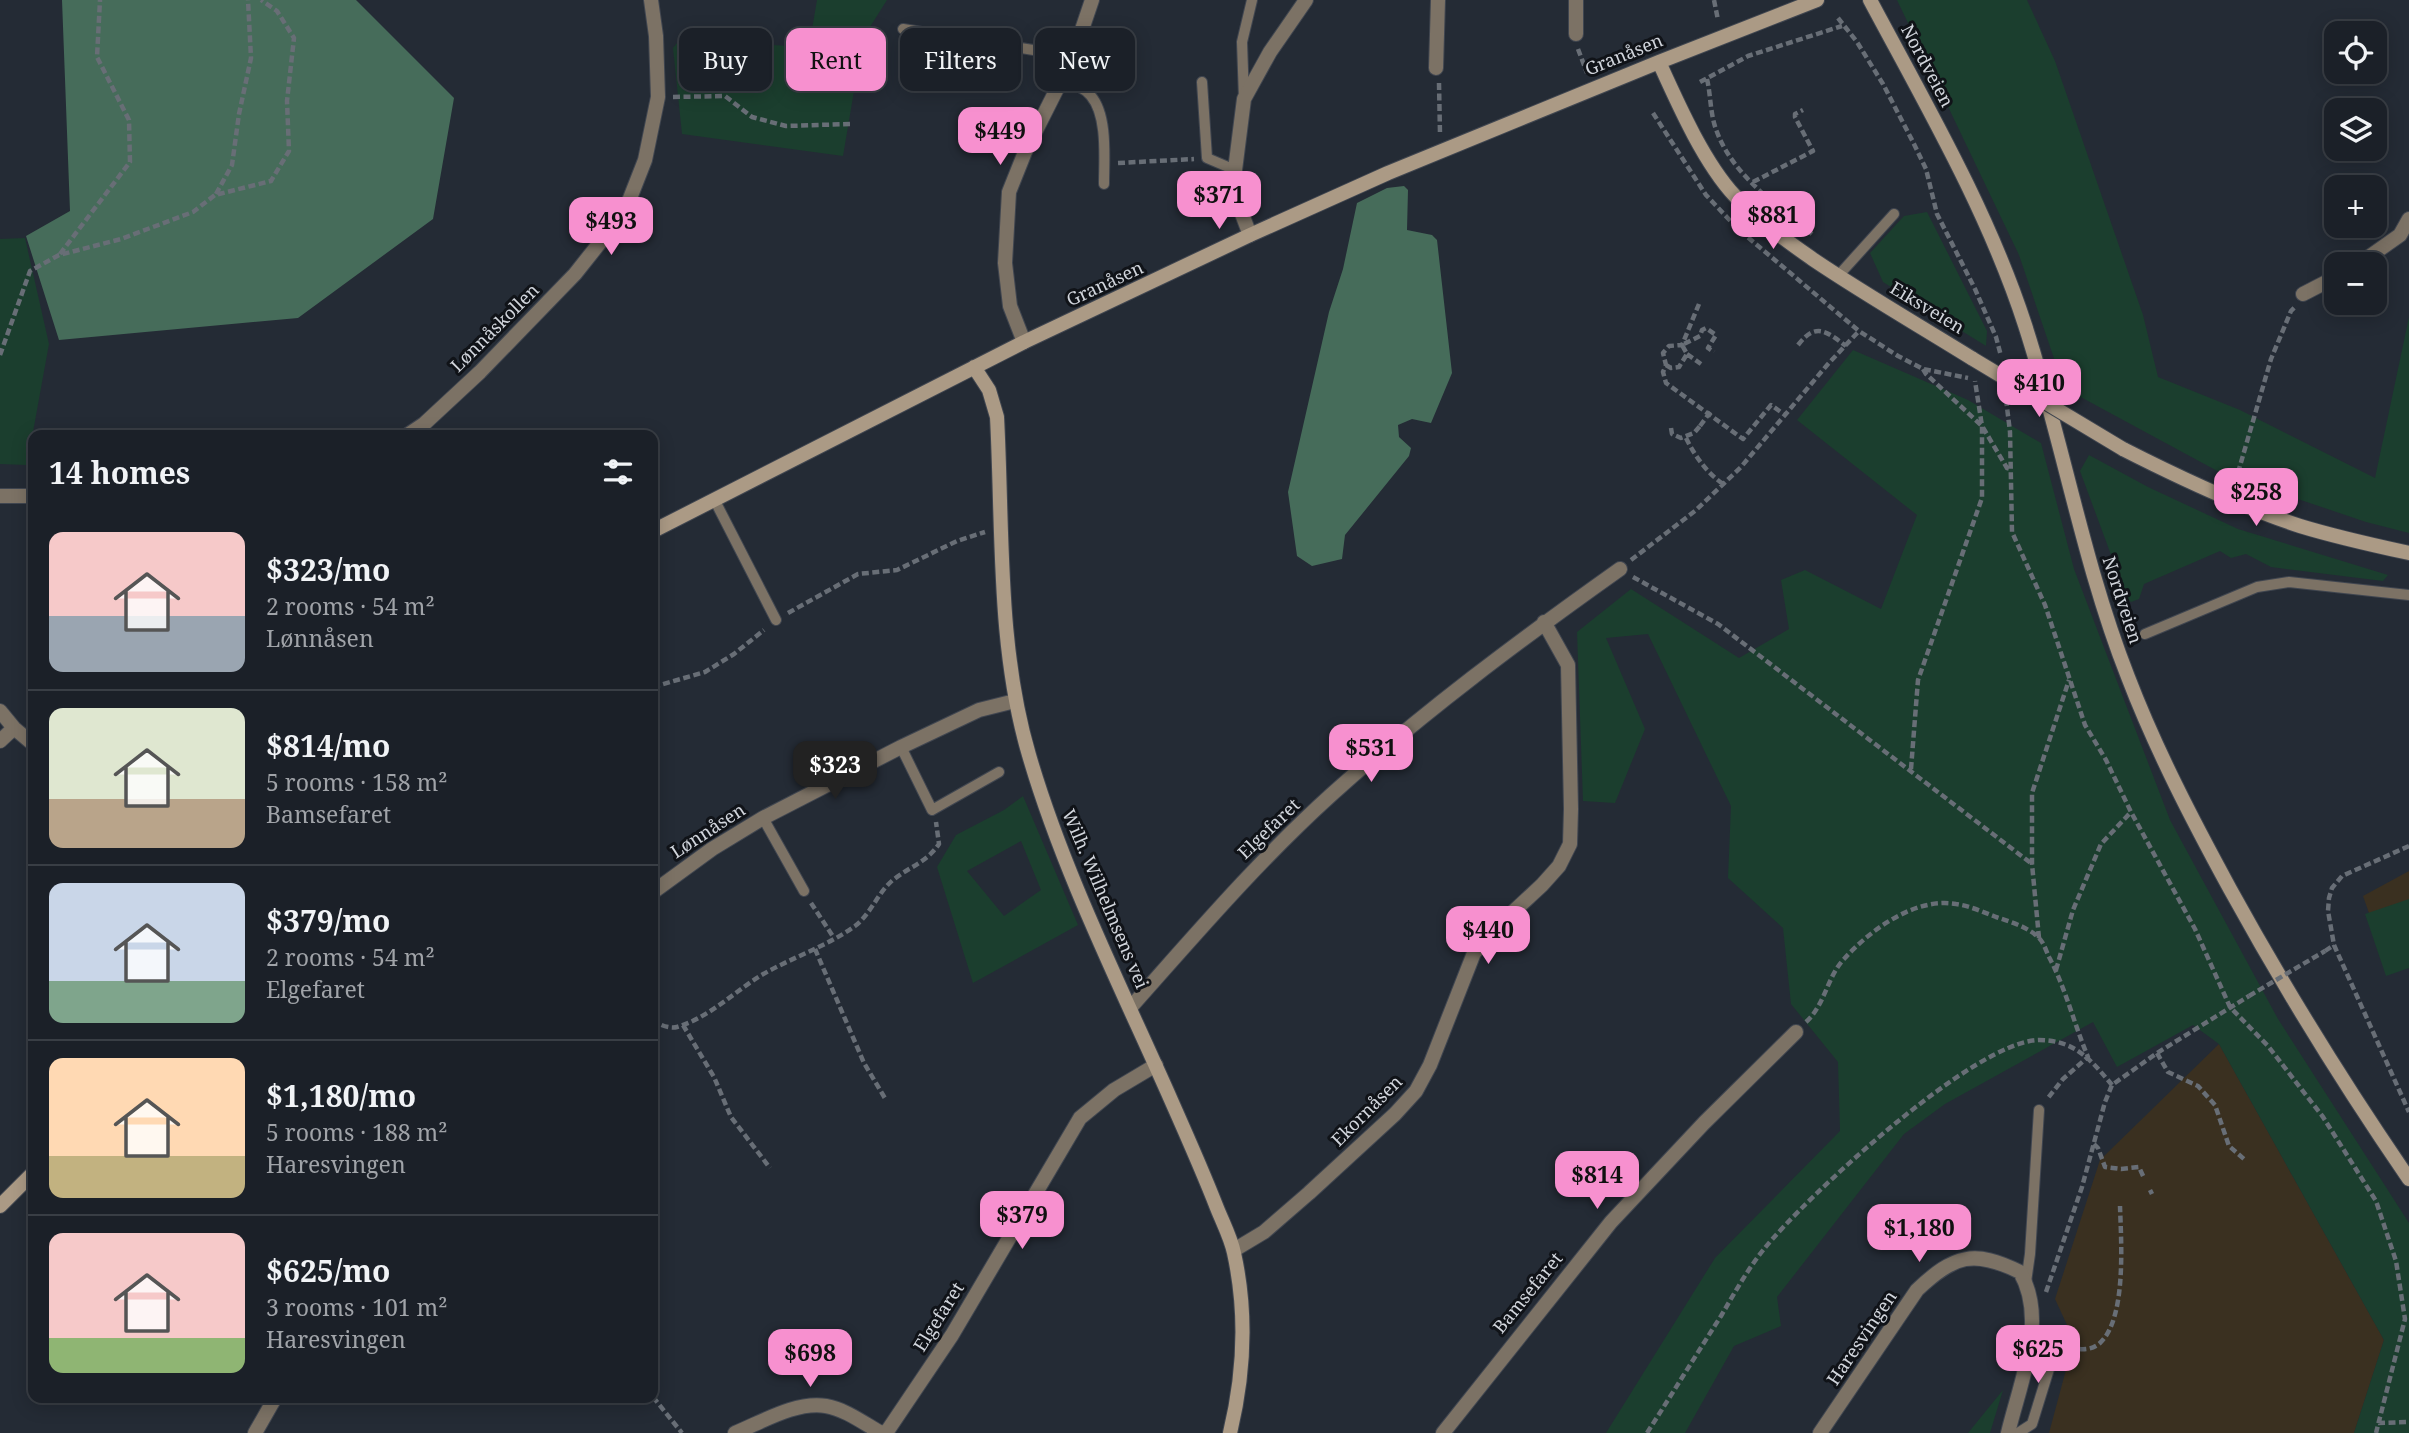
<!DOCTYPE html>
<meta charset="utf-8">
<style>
body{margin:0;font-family:"Noto Serif",serif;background:#242830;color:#f1f3f6;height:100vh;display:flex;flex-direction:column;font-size:26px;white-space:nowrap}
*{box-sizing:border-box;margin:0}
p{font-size:23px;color:#a0a3a8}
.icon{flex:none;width:38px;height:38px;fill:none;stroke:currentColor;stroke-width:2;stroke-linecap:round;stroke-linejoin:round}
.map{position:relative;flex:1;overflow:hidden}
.panel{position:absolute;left:28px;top:430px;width:630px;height:973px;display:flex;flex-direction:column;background:#1b2028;border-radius:14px;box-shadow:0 4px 18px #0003,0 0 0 2px #393e45}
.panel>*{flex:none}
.guide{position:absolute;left:679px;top:28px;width:665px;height:63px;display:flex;gap:14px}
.fabs{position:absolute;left:2324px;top:21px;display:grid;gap:14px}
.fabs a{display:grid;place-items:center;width:63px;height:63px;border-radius:14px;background:#1b2028;box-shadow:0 4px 18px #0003,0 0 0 2px #393e45;font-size:35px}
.price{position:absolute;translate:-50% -60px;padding:0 16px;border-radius:14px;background:#f790cf;color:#111;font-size:23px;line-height:46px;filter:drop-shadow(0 2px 4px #0008)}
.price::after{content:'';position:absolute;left:50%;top:42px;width:21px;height:16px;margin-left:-10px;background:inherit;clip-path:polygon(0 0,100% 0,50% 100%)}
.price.current{background:#222;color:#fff}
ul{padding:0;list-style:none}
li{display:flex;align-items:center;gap:21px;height:175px;padding:0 21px}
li+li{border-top:2px solid #393e45}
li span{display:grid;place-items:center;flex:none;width:196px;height:140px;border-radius:14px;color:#555}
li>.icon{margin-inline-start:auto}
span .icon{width:84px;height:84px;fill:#fffc;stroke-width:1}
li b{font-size:30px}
h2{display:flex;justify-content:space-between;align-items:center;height:84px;padding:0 21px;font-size:30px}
.tag{padding:0 24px;border-radius:14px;background:#1b2028;box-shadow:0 4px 18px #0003,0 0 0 2px #393e45;font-size:24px;line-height:63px}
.tag.current{background:#f790cf;color:#111}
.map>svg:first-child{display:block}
.education{fill:#3a3020}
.green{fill:#1b3e2e;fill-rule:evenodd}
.forest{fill:#466c5a}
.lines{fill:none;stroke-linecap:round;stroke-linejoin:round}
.lane-casing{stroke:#404650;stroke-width:12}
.street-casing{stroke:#404650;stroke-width:16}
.secondary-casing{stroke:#404650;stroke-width:16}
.path{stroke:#686e76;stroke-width:4.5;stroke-dasharray:7 3.5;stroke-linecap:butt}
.lane{stroke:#7c7265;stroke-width:10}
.street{stroke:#7c7265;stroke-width:14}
.secondary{stroke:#ab9a85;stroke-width:14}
.secondary-bridge-casing{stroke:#404650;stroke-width:16;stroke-linecap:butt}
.path-bridge{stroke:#686e76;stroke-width:4.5;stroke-dasharray:7 3.5;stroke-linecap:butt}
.secondary-bridge{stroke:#ab9a85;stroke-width:14}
.labels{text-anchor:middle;stroke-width:6;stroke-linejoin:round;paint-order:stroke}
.street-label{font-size:18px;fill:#d1d5dc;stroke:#101318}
</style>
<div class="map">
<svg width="2409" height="1433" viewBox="0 0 2409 1433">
<rect width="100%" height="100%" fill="#242b35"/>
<!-- education -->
<path class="education" d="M2409,871V966L2390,972L2363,896Z
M2219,1044L2384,1340L2354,1433H2049L2074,1340L2055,1299L2100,1160Z"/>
<!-- green -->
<path class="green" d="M817,0H887L863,38L843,156L682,134L673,48L681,38L695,41L809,47Z
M1897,0H2027L2055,61L2143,315L2158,377L2240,410L2375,478L2409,317V533L2366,522L2221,473L2064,388L2019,255Z
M1927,212L1987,331L1986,346L1883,282L1870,253L1904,216Z
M25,238L49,344L27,465L0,464V239Z
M1853,350L1968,400L2041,443L2074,569L2170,820L2278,1019L2409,1223V1433H2354L2384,1340L2219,1044L2193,1025L2117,1067L2093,1022L1945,1104L1904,1134L1777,1297L1781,1326L1734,1346L1685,1433H1606L1715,1258L1840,1131L1838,1062L1791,1004L1783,928L1728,878L1731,806L1648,634L1606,638L1645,729L1615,803L1583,801L1577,632L1631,589L1739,658L1789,629L1781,580L1805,570L1881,609L1917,515L1797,420Z
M2089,455L2148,487L2238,529L2388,575L2383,581L2271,567L2246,554L2231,558L2220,551L2144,584L2139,599L2131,602L2127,598L2080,471Z
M1023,796L1078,925L973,983L937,867L956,835L1004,810ZM1021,841L1041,890L1004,916L967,871Z
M2409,899V968L2386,976L2365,914Z
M2003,1390L1990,1433H1968Z"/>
<!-- forest -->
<path class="forest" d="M62,0H356L454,98L433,219L298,318L59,340L26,236L70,211Z
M1404,186L1408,190L1407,230L1432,235L1437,240L1452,373L1431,423L1412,419L1398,425L1399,437L1411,448L1409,456L1345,535L1342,559L1312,566L1297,556L1288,492L1329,312L1343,269L1357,203L1387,188Z"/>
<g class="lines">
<defs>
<path id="lane" d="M903,29L1052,53L1072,59
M1062,80C1072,83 1084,87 1091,96C1108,116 1104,159 1104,184
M1202,82L1207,158L1235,170
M1244,99L1242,42L1252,0
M1838,276L1894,214
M714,499L776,620
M2145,634L2257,587L2289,582L2409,595
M901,747L932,810L999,772
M763,818L804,891
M2026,1282L2030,1254L2039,1110
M2018,1433L2032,1424L2054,1353L2052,1342L2034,1329"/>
<path id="street" d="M1576,34V0
M1436,68L1438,0
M1250,235L1237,201L1235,170L1244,99L1270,52L1306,0
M2359,264L2400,235L2409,219
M2303,294L2336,277
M1024,342L1010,306L1005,263L1009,192L1025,152L1072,59L1092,0
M406,436L424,424L480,372L575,274L625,211L645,160L658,97L656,36L651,0
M0,496H33
M0,711L14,728L33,744
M0,741L14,728
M653,892L712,849L763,818L901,747L979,710L1015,701
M1130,1008C1195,935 1258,861 1331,795C1422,713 1520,640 1620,569
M1234,1250L1264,1232L1309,1193L1395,1114L1416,1091L1430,1065L1474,953L1499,925L1542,885L1559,866L1570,844L1571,809L1568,665L1544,622
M255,1433L275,1398
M735,1433C762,1422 796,1401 826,1406C845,1409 865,1424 881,1433
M886,1433L952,1335L1080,1118L1114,1090L1156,1065
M1443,1433L1611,1222L1704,1123L1796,1032
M1820,1433L1917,1290C1954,1255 1974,1249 2020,1272C2048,1320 2020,1382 2008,1433"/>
<path id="secondary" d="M1870,0C1926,105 1988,211 2025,325C2063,442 2083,563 2128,677C2156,750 2193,821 2230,889C2285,989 2345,1086 2409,1179
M1659,62C1678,104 1704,163 1735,196C1758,221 1787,241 1814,260C1866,295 1920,326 1973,359
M974,367L989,390L997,417C1003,529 997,647 1029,755C1063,872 1122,989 1171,1100C1187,1136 1203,1172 1217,1208C1223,1223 1231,1238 1234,1253C1247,1312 1244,1375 1230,1433
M2123,449C2180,478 2239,506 2300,526C2336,537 2372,545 2409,553
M653,531L1024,342L1250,235L1388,173L1659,62L1817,0
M0,1206L33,1173"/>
</defs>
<!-- lane casing -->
<use href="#lane" class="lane-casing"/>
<!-- street casing -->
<use href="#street" class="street-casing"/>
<!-- secondary casing -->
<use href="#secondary" class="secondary-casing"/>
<!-- path -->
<path class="path" d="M1714,0L1718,20
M1838,18L1857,42L1883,84L1913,142L1926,169L1937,214L1975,289L1996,337L2001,356
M1578,49L1587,73
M1707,79C1711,96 1710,115 1717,132C1733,175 1777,206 1812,234
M1700,82L1748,56L1842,26
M1439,83L1440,134
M673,97L725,96L752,117L786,126L850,124
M1653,113L1706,195L1738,229L1859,331L1898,356L1923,369L1968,378
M1118,163L1194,159
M1753,182L1813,151L1795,117V114L1803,110
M216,194L232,165L239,114L251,58L248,0
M60,254L130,162L129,120L97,57L100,0
M1699,304L1682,345L1669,346L1663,353L1666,365L1663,372L1666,383L1743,439L1771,405L1785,415
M1798,345C1816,322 1826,331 1846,346
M1687,354L1701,364
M0,355L30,271L59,255L121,239L193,212L215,195L271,181L289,151L287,101L294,38L277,11L261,0
M1666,365L1671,368L1679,367L1687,354L1682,345L1700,336L1702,330L1706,328L1716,335L1708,348L1714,352
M1923,369L1926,374L1982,426L2007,468L2011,469
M2006,399L2010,432L2012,532L2045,605L2085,725L2106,760L2131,812L2195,929L2230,1007L2268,1046L2323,1117L2376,1201L2396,1261L2405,1319L2376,1433
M1671,428L1672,434L1681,438L1694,433L1700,426
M1686,438C1695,456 1706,472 1723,484
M2235,483L2271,359L2291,311L2295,307
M1631,560L1695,511L1741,467L1828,364L1859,331
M1633,577L1718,624L2032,864
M788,613L858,574L897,570L957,541L985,532
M653,687L705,672L734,654L764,630
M1911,769L1918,680L1982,498V426L1975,381
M2409,846L2342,876L2332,888L2329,898L2328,911L2334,945L2409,1112
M811,903L834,938
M2039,938L2032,864V793L2069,680
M815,949L864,1063L886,1100
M2325,951L2334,945
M2056,970L2073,910L2101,844L2131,812
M653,1019C658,1025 670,1029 677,1027C708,1018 733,993 760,976C790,958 826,947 855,926C871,914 878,892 893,880C909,867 927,862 939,844L936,822
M1806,1022C1825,1005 1827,977 1844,959C1870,930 1915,897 1956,904C1970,906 1983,912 1996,917C2011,922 2028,927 2039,938C2044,943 2046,951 2049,957C2066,989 2074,1024 2088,1057L2063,1079L2048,1098
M683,1025L714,1077L731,1117L770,1168
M2157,1053L2168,1072L2198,1086L2215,1105L2229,1146L2244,1159
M2094,1144L2098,1148L2105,1167L2121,1169L2139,1167L2144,1178
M2150,1190L2152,1194
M2046,1292L2082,1187L2105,1102L2112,1085L2157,1053L2249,996
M2069,1347C2080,1350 2091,1351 2100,1343C2127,1318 2121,1240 2120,1206
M653,1397L682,1433
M2378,1423L2409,1422
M1647,1433C1672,1394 1696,1355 1721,1316C1734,1294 1747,1270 1764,1249C1805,1198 1974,1041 2039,1040C2075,1040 2091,1060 2112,1085"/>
<!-- lane -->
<use href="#lane" class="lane"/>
<!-- street -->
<use href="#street" class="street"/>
<!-- secondary -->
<use href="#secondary" class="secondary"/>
<defs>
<path id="secondary-bridge" d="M1973,359L2123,449"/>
</defs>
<!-- secondary-bridge casing -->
<use href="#secondary-bridge" class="secondary-bridge-casing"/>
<!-- path-bridge -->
<path class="path-bridge" d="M1700,426L1711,411
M2249,996L2325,951"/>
<!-- secondary-bridge -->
<use href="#secondary-bridge" class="secondary-bridge"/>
</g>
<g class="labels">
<!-- street labels -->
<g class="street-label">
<text transform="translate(1624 55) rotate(-22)" y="6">Granåsen</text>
<text transform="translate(1927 66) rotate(62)" y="6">Nordveien</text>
<text transform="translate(1105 284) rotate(-25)" y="6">Granåsen</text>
<text transform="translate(1927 308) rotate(31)" y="6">Eiksveien</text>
<text transform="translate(495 328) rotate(-45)" y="6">Lønnåskollen</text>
<text transform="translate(2122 600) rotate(72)" y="6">Nordveien</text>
<text transform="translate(1269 829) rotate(-44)" y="6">Elgefaret</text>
<text transform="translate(708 831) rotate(-33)" y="6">Lønnåsen</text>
<text transform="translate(1105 899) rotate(67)" y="6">Wilh. Wilhelmsens vei</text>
<text transform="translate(1367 1111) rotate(-45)" y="6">Ekornåsen</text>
<text transform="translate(1528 1293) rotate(-51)" y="6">Bamsefaret</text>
<text transform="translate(939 1317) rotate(-58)" y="6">Elgefaret</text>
<text transform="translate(1862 1338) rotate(-56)" y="6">Haresvingen</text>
</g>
</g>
</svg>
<div class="fabs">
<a><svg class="icon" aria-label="locate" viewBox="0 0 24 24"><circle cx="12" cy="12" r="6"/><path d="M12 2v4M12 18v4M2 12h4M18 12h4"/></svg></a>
<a><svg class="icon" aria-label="layers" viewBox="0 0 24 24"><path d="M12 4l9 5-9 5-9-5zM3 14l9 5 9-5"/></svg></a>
<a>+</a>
<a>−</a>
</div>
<b class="price" style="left:1000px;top:167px">$449</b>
<b class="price" style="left:1219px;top:231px">$371</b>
<b class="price" style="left:1773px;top:251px">$881</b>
<b class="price" style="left:611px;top:257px">$493</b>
<b class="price" style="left:2039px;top:419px">$410</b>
<b class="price" style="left:2256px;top:528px">$258</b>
<b class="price" style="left:1371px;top:784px">$531</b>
<b class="price current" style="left:835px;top:801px">$323</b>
<b class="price" style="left:1488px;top:966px">$440</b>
<b class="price" style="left:1597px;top:1211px">$814</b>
<b class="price" style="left:1022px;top:1251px">$379</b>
<b class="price" style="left:1919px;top:1264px">$1,180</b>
<b class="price" style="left:2038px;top:1385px">$625</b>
<b class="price" style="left:810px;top:1389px">$698</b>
<div class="guide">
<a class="tag">Buy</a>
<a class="tag current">Rent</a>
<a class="tag">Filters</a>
<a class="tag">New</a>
</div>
<section class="panel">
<h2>14 homes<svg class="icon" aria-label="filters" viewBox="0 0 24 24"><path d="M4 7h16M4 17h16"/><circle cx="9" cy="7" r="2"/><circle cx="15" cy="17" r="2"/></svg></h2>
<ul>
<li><span style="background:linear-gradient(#f6c9c9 60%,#9aa5b1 0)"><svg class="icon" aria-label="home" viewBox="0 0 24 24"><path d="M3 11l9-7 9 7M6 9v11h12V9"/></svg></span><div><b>$323/mo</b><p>2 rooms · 54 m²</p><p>Lønnåsen</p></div></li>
<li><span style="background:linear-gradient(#dfe7d0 65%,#b9a48a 0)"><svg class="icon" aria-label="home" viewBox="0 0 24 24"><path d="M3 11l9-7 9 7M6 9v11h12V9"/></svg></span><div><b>$814/mo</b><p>5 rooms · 158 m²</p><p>Bamsefaret</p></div></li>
<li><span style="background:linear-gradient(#c9d6e8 70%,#7fa58c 0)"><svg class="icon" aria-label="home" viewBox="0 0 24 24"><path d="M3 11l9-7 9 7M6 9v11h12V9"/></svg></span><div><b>$379/mo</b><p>2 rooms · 54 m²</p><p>Elgefaret</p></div></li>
<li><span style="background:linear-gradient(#ffd9b3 70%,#c2b280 0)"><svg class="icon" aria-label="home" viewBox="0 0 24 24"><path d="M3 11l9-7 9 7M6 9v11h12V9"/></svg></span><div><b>$1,180/mo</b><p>5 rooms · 188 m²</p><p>Haresvingen</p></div></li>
<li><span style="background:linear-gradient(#f6c9c9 75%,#8fb573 0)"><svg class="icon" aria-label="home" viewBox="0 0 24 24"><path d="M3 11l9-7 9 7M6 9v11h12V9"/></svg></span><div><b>$625/mo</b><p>3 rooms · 101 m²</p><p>Haresvingen</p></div></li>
</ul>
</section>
</div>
